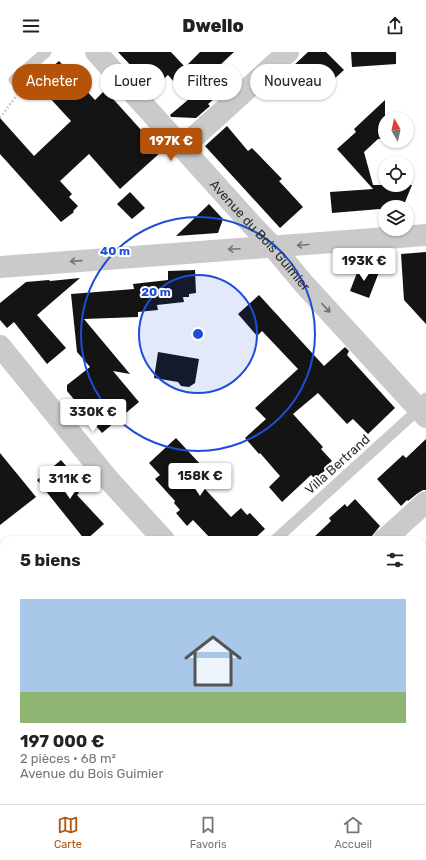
<!DOCTYPE html>
<html lang="fr">
<meta charset="utf-8">
<style>
body{margin:0;font-family:Rubik,sans-serif;background:#f2f2f2;color:#222;height:100vh;display:flex;flex-direction:column;font-size:15px;white-space:nowrap}
*{box-sizing:border-box;margin:0}
p{font-size:13px;color:#767676}
.icon{flex:none;width:22px;height:22px;fill:none;stroke:currentColor;stroke-width:2;stroke-linecap:round;stroke-linejoin:round}
.map{position:relative;flex:1;overflow:hidden}
.drawer{position:absolute;left:0px;top:484px;width:426px;height:268px;display:flex;flex-direction:column;background:#fff;border-radius:12px 12px 0 0;box-shadow:0 1px 3px #0004}
.drawer>*{flex:none}
.top-card{position:absolute;left:12px;top:12px;width:402px;height:36px;display:flex;gap:8px}
.needle{width:26px;rotate:351deg}
.fabs{position:absolute;left:378px;top:60px;display:grid;gap:8px}
.fabs a{display:grid;place-items:center;width:36px;height:36px;border-radius:50%;background:#fff;box-shadow:0 1px 3px #0004;font-size:20px}
.price{position:absolute;translate:-50% -34px;padding:0 9px;border-radius:4px;background:#fff;color:#222;font-size:13px;line-height:26px;filter:drop-shadow(0 1px 2px #0008)}
.price::after{content:'';position:absolute;left:50%;top:24px;width:12px;height:9px;margin-left:-6px;background:inherit;clip-path:polygon(0 0,100% 0,50% 100%)}
.price.current{background:#b45309;color:#fff}
ul{padding:0;list-style:none}
li{display:grid;align-content:center;gap:8px;height:212px;padding:0 20px}
li span{display:grid;place-items:center;height:124px;border-radius:0px;color:#555}
li>.icon{margin-inline-start:auto}
span .icon{width:72px;height:72px;fill:#fffc;stroke-width:1}
li b{font-size:17px}
h2{display:flex;justify-content:space-between;align-items:center;height:48px;padding:0 20px;font-size:17px}
.chip{padding:0 14px;border-radius:18px;background:#fff;box-shadow:0 1px 3px #0004;font-size:14px;line-height:36px}
.chip.current{background:#b45309;color:#fff}
header{display:flex;justify-content:space-between;align-items:center;height:52px;padding:0 20px;background:#fff;font-size:18px;font-weight:800}
.tab-bar{display:flex;justify-content:space-around;align-items:center;height:56px;border-top:1px solid #e0e0e0;background:#fff;font-size:11px;color:#767676}
.tab-bar a{display:grid;justify-items:center;gap:2px}
.tab-bar .current{color:#b45309}
.map>svg:first-child{display:block}
.green{fill:#e4ecda}
.building{fill:#141414}
.lines{fill:none;stroke-linecap:round;stroke-linejoin:round}
.path{stroke:#cacaca;stroke-width:2.5;stroke-dasharray:2 2;stroke-linecap:butt}
.service{stroke:#cacaca;stroke-width:11}
.minor{stroke:#cacaca;stroke-width:22}
.tertiary{stroke:#cacaca;stroke-width:22}
.oneway{stroke:#747474}
.ring{fill:none;stroke:#1d4ed8;stroke-width:2}
.labels{text-anchor:middle;stroke-width:4;stroke-linejoin:round;paint-order:stroke}
.street-label{font-size:13px;fill:#2d2d2d;stroke:#fff}
.centre{fill:#1d4ed8;stroke:#fff;stroke-width:2}
.ring-label{font-size:12px;text-anchor:middle;font-weight:bold;fill:#1d4ed8;stroke:#fff;stroke-width:4;stroke-linejoin:round;paint-order:stroke}
</style>
<header><svg class="icon" aria-label="menu" viewBox="0 0 24 24"><path d="M4 6h16M4 12h16M4 18h16"/></svg>Dwello<svg class="icon" aria-label="share" viewBox="0 0 24 24"><path d="M12 15V3M7 8l5-5 5 5M5 13v7h14v-7"/></svg></header>
<div class="map">
<svg width="426" height="752" viewBox="0 0 426 752">
<rect width="100%" height="100%" fill="#fff"/>
<!-- green -->
<path class="green" d="M4,689V748H61L64,752H0V692Z"/>
<!-- building -->
<path class="building" d="M118,0H171L185,15L200,0H234L200,32L214,47L208,52L210,54L196,66L171,65L170,63L189,47L168,23L153,37Z
M308,0H326L344,18L322,38L313,28L290,48L278,35L295,19L292,15Z
M351,0H396V12L352,15Z
M59,9L95,48L105,38L161,100L120,137L89,102L60,129L72,142L69,145L78,154L73,159L74,160L61,170L0,102V66L34,104L71,69L35,30Z
M385,48V87H378L364,100L373,133H412L403,155H385V168H381L380,157L332,161L330,140L373,137L337,97L356,80L354,77Z
M227,74L248,99L252,96L282,127L279,129L303,155L280,176L205,94Z
M130,140L145,156L132,167L117,152Z
M209,152L223,167L218,181L176,184Z
M426,200V272L404,248L401,202Z
M360,213L379,220L369,246L350,239Z
M195,218L196,241L189,242V245H183L184,250L157,253L158,258L138,260V265L84,267L130,322L113,319L139,350L102,381L67,339V333L90,315L77,300L71,242L134,237L133,232L168,228V219Z
M80,226L37,263L66,296L47,312L14,270L7,276L0,268V251L26,230L49,228L50,229Z
M259,243L324,314L345,295L349,299L347,303L395,356L368,382L353,367L347,372L318,341L293,362L323,395L321,397L332,409L326,414L328,416L315,427L311,423L282,450L269,435L280,424L260,401L259,402L245,386L266,367L255,356L298,317L262,279L257,284L238,262Z
M158,300L199,307L195,331L189,335L181,334L178,330L154,326Z
M176,386L215,428L205,437L231,465L241,456L247,463L250,461L265,477L253,488H212L193,468L187,474L176,461L180,458L174,451L175,449L155,427L160,423L149,411Z
M426,387V438H423L418,441L408,449L407,448L401,454L377,427L403,403L406,406Z
M0,401L36,445L0,473Z
M61,408L73,422L67,427L79,441L77,443L104,472L86,488H85L37,428Z
M355,447L380,474L372,484V488H311L331,469L329,466L345,452L347,455Z"/>
<g class="lines">
<!-- path -->
<path class="path" d="M0,66L17,43
M0,727L4,728
M32,748V752
M46,748L50,752
M237,752L242,748"/>
<!-- service -->
<path class="service" d="M14,28L46,0
M275,488L419,357L426,346"/>
<!-- minor -->
<path class="minor" d="M182,96L288,0
M0,294L108,427L164,488
M384,488L426,450
M0,570L4,575
M144,748L147,752
M403,748L406,752"/>
<!-- tertiary -->
<g class="tertiary">
<path id="s1" d="M96,0L252,173L273,195L304,232L426,365"/>
<path d="M0,215C142,204 284,194 426,183"/>
</g>
</g>
<!-- one-way arrows -->
<defs><path id="oneway-shaft" d="M-6 0H5M1.5-3L5.5 0L1.5 3" fill="none" stroke-width="1.6" stroke-linecap="round" stroke-linejoin="round"/></defs>
<g class="oneway">
<use href="#oneway-shaft" transform="translate(303 193) rotate(175)"/>
<use href="#oneway-shaft" transform="translate(234 197) rotate(177)"/>
<use href="#oneway-shaft" transform="translate(76 209) rotate(176)"/>
<use href="#oneway-shaft" transform="translate(326 256) rotate(47)"/>
</g>
<!-- distance rings -->
<circle cx="198" cy="282" r="59" fill="#1d4ed8" fill-opacity=".12"/>
<g class="ring">
<circle cx="198" cy="282" r="59"/>
<circle cx="198" cy="282" r="117"/>
</g>
<g class="labels">
<!-- street labels -->
<g class="street-label">
<text dy="5" stroke="none"><textPath href="#s1" startOffset="246">Avenue du Bois Guimier</textPath></text>
<text transform="translate(337 412) rotate(-42)" y="5">Villa Bertrand</text>
</g>
</g>
<circle cx="198" cy="282" r="6" class="centre"/>
<g class="ring-label">
<text x="115" y="203">40 m</text>
<text x="156" y="244">20 m</text>
</g>
</svg>
<div class="fabs">
<a><svg class="needle" viewBox="-14 -14 28 28"><path d="M0-13l5 13h-10z" fill="#e53935"/><path d="M0 13l5-13h-10z" fill="#767676"/></svg></a>
<a><svg class="icon" aria-label="locate" viewBox="0 0 24 24"><circle cx="12" cy="12" r="6"/><path d="M12 2v4M12 18v4M2 12h4M18 12h4"/></svg></a>
<a><svg class="icon" aria-label="layers" viewBox="0 0 24 24"><path d="M12 4l9 5-9 5-9-5zM3 14l9 5 9-5"/></svg></a>
</div>
<b class="price current" style="left:171px;top:110px">197K €</b>
<b class="price" style="left:364px;top:230px">193K €</b>
<b class="price" style="left:93px;top:381px">330K €</b>
<b class="price" style="left:200px;top:445px">158K €</b>
<b class="price" style="left:70px;top:448px">311K €</b>
<div class="top-card">
<a class="chip current">Acheter</a>
<a class="chip">Louer</a>
<a class="chip">Filtres</a>
<a class="chip">Nouveau</a>
</div>
<section class="drawer">
<h2>5 biens<svg class="icon" aria-label="filters" viewBox="0 0 24 24"><path d="M4 7h16M4 17h16"/><circle cx="9" cy="7" r="2"/><circle cx="15" cy="17" r="2"/></svg></h2>
<ul>
<li><span style="background:linear-gradient(#a9c7e8 75%,#8fb573 0)"><svg class="icon" aria-label="home" viewBox="0 0 24 24"><path d="M3 11l9-7 9 7M6 9v11h12V9"/></svg></span><div><b>197 000 €</b><p>2 pièces · 68 m²</p><p>Avenue du Bois Guimier</p></div></li>
</ul>
</section>
</div>
<nav class="tab-bar">
<a class="current"><svg class="icon" aria-label="map" viewBox="0 0 24 24"><path d="M3 6l6-2 6 2 6-2v14l-6 2-6-2-6 2zM9 4v14M15 6v14"/></svg>Carte</a>
<a><svg class="icon" aria-label="saved" viewBox="0 0 24 24"><path d="M7 4h10v16l-5-4-5 4z"/></svg>Favoris</a>
<a><svg class="icon" aria-label="home" viewBox="0 0 24 24"><path d="M3 11l9-7 9 7M6 9v11h12V9"/></svg>Accueil</a>
</nav>
